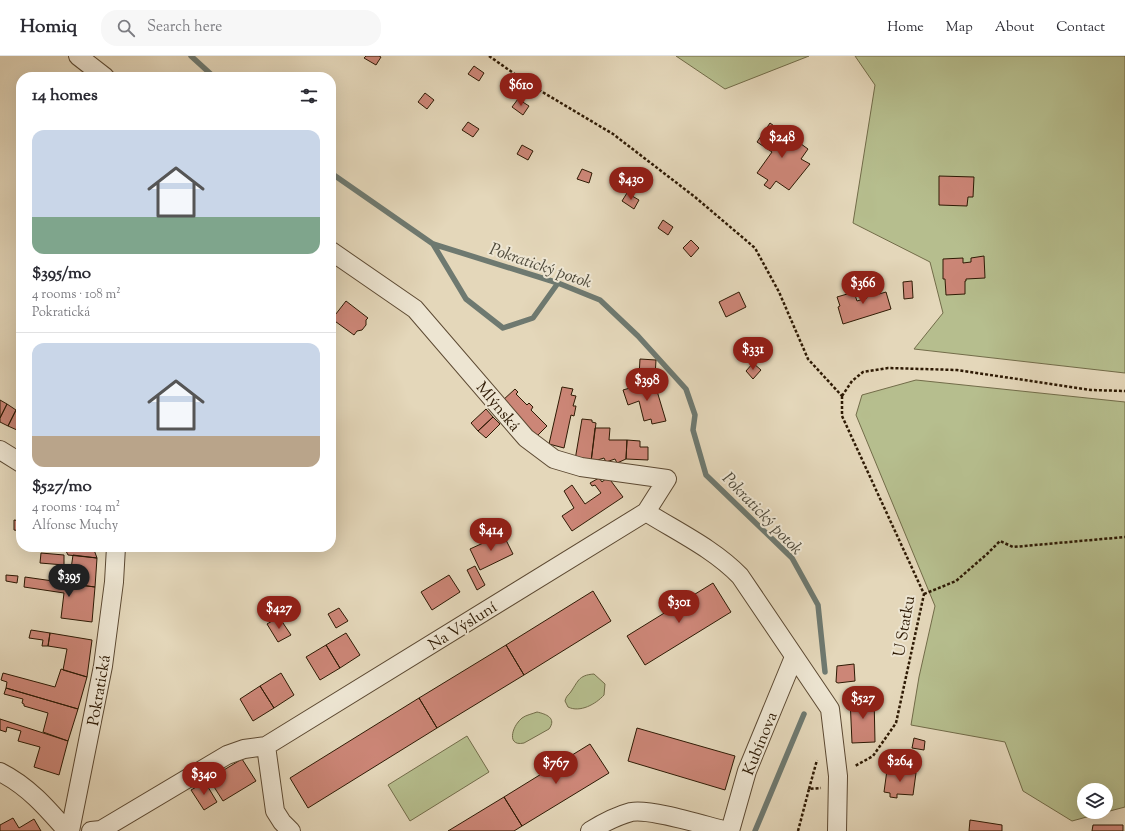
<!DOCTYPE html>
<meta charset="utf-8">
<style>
body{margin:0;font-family:"Sorts Mill Goudy",serif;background:#f7f7f7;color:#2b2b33;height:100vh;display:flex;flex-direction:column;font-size:15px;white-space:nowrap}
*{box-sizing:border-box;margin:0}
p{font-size:13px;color:#7c7c81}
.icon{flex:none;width:22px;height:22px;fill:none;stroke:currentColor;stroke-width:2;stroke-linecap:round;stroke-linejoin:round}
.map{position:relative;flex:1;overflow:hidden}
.panel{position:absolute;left:16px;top:16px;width:320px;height:480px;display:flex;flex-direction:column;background:#fff;border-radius:16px;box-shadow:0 4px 16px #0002}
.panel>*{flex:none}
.fabs{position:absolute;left:1077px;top:727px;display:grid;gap:8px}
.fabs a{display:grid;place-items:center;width:36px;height:36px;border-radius:50%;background:#fff;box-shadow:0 4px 16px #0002;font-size:20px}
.price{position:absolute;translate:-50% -34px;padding:0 9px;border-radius:14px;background:#8f2418;color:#fff;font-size:13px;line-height:26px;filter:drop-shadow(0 1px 2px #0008)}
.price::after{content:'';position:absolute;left:50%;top:24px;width:12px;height:9px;margin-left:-6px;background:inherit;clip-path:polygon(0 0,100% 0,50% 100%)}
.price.active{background:#222;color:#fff}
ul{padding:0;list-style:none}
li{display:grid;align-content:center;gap:8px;height:212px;padding:0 16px}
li+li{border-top:1px solid #e1e1e2}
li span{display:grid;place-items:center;height:124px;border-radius:12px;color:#555}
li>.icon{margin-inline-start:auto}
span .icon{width:72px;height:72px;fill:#fffc;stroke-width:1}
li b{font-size:17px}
h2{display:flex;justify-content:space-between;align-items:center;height:48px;padding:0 16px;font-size:17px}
header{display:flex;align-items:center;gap:24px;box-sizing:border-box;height:56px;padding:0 20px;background:#fff;border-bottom:1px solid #e1e1e2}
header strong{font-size:19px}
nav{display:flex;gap:22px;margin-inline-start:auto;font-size:14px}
.search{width:280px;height:36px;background:#f7f7f7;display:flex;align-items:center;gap:10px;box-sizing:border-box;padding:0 14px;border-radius:16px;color:#7c7c81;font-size:15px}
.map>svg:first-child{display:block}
.green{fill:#b6be8e;stroke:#726c49}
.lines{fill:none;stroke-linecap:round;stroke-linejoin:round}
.stream{stroke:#6e7970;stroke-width:5.5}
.building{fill:#cc8677;stroke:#2e1a04}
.minor-casing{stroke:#5c4932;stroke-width:20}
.path{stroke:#2e1a04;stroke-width:2.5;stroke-dasharray:3 2;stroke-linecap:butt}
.minor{stroke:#ede5d2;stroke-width:18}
.labels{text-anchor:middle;stroke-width:4;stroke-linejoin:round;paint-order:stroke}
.street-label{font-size:16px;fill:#2e1a04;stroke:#ede5d2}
.water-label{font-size:17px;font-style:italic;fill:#4e493a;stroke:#ede5d2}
</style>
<header>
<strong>Homiq</strong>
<div class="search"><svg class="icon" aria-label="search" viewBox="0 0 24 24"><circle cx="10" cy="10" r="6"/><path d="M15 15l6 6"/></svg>Search here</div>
<nav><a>Home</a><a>Map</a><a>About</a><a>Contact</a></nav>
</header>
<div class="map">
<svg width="1125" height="775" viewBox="0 0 1125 775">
<rect width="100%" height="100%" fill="#e4d7ba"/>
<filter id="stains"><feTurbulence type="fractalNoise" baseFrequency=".005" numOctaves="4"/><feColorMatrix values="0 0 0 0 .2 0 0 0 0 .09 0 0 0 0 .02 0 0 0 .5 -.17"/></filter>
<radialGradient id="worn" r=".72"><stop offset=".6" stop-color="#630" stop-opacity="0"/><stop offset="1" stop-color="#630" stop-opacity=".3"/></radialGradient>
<!-- green -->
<path class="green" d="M676,0H809L725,33Z
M855,0H1125V317L914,293L943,257L930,206L853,167L875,29Z
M916,324L1125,346V751L1106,756V734H1084V756H1105L1072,765L1023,735L1005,686L911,669L919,621L935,550L856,359L862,339Z
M594,618L605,628L604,639C596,648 580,657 568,651L565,645C566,641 567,640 570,637C578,626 578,619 594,618Z
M537,656C546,658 557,662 549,673L524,687C506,691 512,670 522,662C526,659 532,658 537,656Z
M467,680L489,716L410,765L388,729Z"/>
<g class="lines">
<!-- stream -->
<path class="stream" d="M191,0L214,21
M331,117L433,188L558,227L600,244L638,280L686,333L695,359L693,374L706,419L792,502L818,549L825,616
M433,188L466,243L503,272L533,262L558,227
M755,775L804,658"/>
</g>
<!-- building -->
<path class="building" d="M366,0H379L381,1L376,9L364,2Z
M474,10L484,17L479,25L468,18Z
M425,37L434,44L427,53L418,46Z
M518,43L529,50L523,59L512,51Z
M468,66L479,73L473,81L462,74Z
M770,67L785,78L784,79L791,84L793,82L808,93L801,103L810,108L789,134L776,125L770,133L764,129L768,124L757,117L772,96L757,86Z
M522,89L533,95L528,104L517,98Z
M582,113L592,117L589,127L577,123Z
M939,120L974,121L973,141H968L967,150L939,149Z
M627,137L639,144L634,153L622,145Z
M663,164L673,171L668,179L658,172Z
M691,184L699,192L691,201L683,192Z
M984,200L985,222L966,223V225H965V238L946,239L945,223H943V203L963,202V207L971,206V202Z
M912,225L913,242L904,243L903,226Z
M876,229L879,238L886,236L891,253L843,268L838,251L840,250L837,241L854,236L857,245L867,242L864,233Z
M739,236L746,251L726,261L719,246Z
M346,245L368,262L366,264V269L362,274L357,275L354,279L332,263Z
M640,303L656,304L655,321L639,320Z
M753,307L761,314L753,323L746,315Z
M654,325L666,365L652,368L651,363L644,365L639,345L628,349L623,334Z
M562,331L573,333L571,339L576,340L573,350H576L574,360L571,359L564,392L549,388Z
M515,333L518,336L516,338L527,349L529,347L533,351L531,354L547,370L537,380L502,345Z
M0,344L7,348L0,362Z
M7,348L16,354L8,370L0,366V362Z
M486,353L493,361L478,375L471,367Z
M16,354L21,356V365L17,374L8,370Z
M493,361L500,368L486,382L478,375Z
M582,363L592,364V366L596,367L591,406L575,404Z
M21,365V376L17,374Z
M595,372H610L609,384H627L626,403L617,407L615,403L606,406L604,402L591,406Z
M627,384L640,385V391H648V404L626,403Z
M608,421L623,441L572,475L562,460L574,452L564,435L572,429L585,448L601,437L595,429L592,430L590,427L599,422L602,426Z
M14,464L21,465V475L14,474Z
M503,478L513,498L480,514L470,493Z
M64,491H93L97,502L68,499Z
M41,497L64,499V509L40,507Z
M73,499L97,502L95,531L70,528L71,521H66L67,512L71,513Z
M475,510L485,529L477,534L467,514Z
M6,519L18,520L17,527L6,525Z
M449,519L460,536L432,554L421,536Z
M25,521L95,531L92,566L61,562L64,537L24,531Z
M713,527L731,556L645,609L627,580Z
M593,535L611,565L524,619L506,589Z
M339,552L348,565L336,572L328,558Z
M279,561L291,579L278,586L267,568Z
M31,574L50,577L48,590H42L43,584L29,582Z
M50,577L92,584L87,621L63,614L67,593L48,590Z
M346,577L360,599L340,612L326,589Z
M326,589L340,612L320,624L306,601Z
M506,589L524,619L437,672L419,642Z
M854,608L855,625L838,627L836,626L837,610Z
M61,613L87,621L78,653L6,632L7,626L1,624L3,617L55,631Z
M281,617L294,639L274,652L260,630Z
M260,630L274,652L253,665L240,643Z
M6,632L78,653L68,685L43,676L48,657L24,650V648L22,647L23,643L4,638Z
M874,640L875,686L852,687L850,642Z
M419,642L437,672L308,752L290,722Z
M0,663L68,685L59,719L34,711L40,691L18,685L21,675L7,671L6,676L0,674Z
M637,672L735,700L725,734L628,705Z
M914,682L925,685L924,694L912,692Z
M590,688L609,717L522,770L504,741Z
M242,703L256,725L223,745L209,723Z
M904,713H907V716L916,717L913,739L897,738V742L890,741V737L884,736L887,714L904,716Z
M205,726L217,746L204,754L191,734Z
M504,741L522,770L514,775H448Z
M13,762L19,772L34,763L41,775H0V769Z
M970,764L1002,769V775H969Z
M1093,769H1123V775H1092Z"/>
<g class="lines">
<defs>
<path id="minor" d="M78,0L105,21
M0,394L21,407
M646,456C678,476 714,493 740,520L830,653L838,720L837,775
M266,690L275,755L282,766L291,775
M0,716C28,730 47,752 67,775
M70,775L103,610L114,526L116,491
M91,775L101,774L227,699L244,693L266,690L646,456L667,423L581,411L554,403L526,382L415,253L331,195
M590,775C603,767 616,760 631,756C651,752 706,770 727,775
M730,775L747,715L794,601"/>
</defs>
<!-- minor casing -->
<use href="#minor" class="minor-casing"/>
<!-- path -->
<path class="path" d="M489,0L529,28L613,78L695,141L755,192L779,236L808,303L842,340
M842,340V360L924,538L896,667L873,700L855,710
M842,340L852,325L863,316L888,312L957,314L1091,334L1125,335
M924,538L956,525L987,498L1000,485L1013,491L1125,481
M809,733L817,704
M798,775L809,733L821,732"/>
<!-- minor -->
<use href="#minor" class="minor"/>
</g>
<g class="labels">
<!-- street labels -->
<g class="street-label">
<text transform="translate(499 350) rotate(50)" y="6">Mlýnská</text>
<text transform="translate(462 569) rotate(-32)" y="6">Na Výsluní</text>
<text transform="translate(903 570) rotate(-80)" y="6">U Statku</text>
<text transform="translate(98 634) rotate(-80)" y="6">Pokratická</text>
<text transform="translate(759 687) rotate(-68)" y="6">Kubínova</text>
</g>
<!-- water labels -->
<g class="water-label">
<text transform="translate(541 209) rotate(19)" y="6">Pokratický potok</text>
<text transform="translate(763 457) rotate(46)" y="6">Pokratický potok</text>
</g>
</g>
<rect width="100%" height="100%" filter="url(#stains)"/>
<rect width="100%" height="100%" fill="url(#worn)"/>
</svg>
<div class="fabs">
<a><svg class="icon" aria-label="layers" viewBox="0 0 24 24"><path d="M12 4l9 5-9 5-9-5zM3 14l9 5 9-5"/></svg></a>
</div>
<b class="price" style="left:521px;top:51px">$610</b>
<b class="price" style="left:782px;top:103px">$248</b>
<b class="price" style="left:631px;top:145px">$430</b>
<b class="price" style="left:863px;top:249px">$366</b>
<b class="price" style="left:753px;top:315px">$331</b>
<b class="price" style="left:647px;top:346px">$398</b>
<b class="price" style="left:491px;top:496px">$414</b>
<b class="price active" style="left:69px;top:542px">$395</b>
<b class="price" style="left:679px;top:568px">$301</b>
<b class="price" style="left:279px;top:574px">$427</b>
<b class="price" style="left:863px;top:664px">$527</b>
<b class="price" style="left:900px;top:727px">$264</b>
<b class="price" style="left:556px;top:729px">$767</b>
<b class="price" style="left:204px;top:740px">$340</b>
<section class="panel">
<h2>14 homes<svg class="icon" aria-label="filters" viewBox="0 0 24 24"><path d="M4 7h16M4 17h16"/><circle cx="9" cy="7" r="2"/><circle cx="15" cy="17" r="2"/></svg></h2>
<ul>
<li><span style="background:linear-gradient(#c9d6e8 70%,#7fa58c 0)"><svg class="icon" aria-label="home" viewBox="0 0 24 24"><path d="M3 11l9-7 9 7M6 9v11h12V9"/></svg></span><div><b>$395/mo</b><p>4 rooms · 108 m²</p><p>Pokratická</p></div></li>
<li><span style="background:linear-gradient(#c9d6e8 75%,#b9a48a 0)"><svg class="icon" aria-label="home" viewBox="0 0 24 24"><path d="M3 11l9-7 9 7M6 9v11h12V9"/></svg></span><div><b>$527/mo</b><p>4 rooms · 104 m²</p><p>Alfonse Muchy</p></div></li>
</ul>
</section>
</div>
